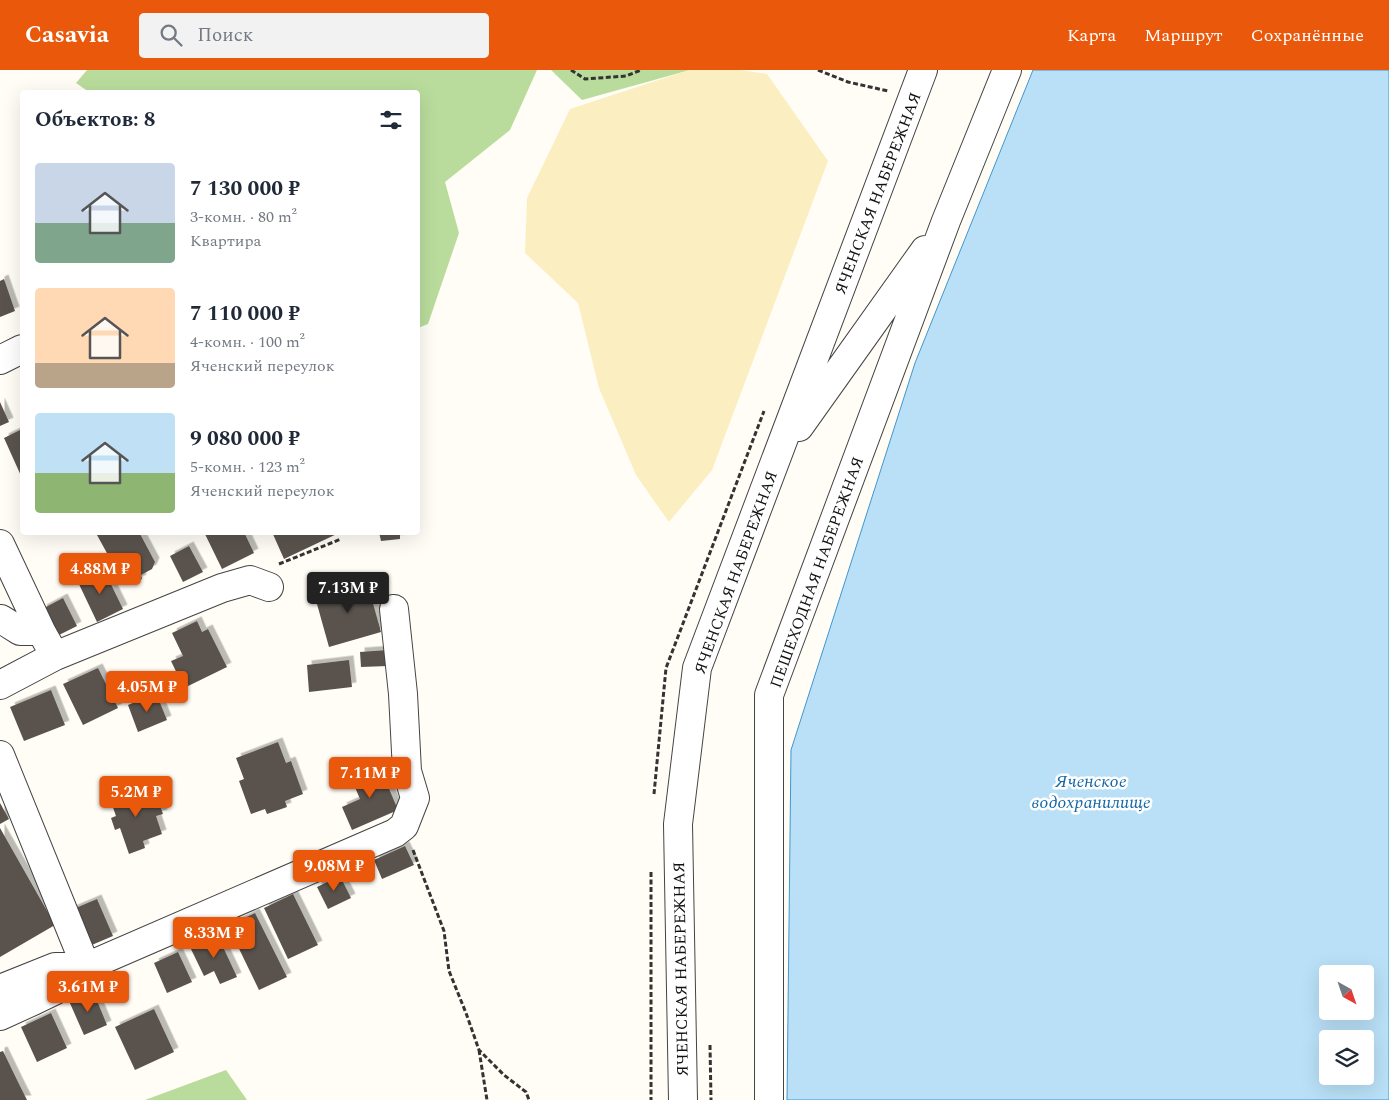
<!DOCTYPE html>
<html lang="ru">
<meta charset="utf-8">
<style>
body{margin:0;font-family:Spectral,serif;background:#f2f2f3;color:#1f2937;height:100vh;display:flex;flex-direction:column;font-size:19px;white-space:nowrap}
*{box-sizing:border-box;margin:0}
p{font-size:16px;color:#747a83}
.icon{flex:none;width:28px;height:28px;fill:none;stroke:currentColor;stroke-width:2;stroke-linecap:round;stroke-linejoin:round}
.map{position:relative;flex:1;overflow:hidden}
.drawer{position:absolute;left:20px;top:20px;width:400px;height:445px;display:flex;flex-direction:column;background:#fff;border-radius:5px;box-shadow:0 5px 20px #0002}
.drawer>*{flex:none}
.needle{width:32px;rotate:140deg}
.buttons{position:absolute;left:1319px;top:895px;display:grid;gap:10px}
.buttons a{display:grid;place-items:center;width:55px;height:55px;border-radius:5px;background:#fff;box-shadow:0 5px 20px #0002;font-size:25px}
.price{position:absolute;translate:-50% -42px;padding:0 11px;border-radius:5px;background:#ea580c;color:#fff;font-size:16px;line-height:32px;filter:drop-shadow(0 1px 2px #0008)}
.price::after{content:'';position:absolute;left:50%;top:30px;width:15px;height:11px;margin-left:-8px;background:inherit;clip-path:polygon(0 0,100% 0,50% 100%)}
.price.active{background:#222;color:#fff}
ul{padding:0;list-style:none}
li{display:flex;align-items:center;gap:15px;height:125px;padding:0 15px}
li span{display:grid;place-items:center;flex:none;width:140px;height:100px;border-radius:5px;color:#555}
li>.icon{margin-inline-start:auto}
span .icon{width:60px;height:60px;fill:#fffc;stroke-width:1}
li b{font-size:21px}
h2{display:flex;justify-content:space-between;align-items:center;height:60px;padding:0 15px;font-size:21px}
header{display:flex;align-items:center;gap:30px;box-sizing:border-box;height:70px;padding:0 25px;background:#ea580c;color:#fff}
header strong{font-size:24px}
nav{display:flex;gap:28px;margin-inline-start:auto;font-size:18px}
.search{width:350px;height:45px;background:#f2f2f3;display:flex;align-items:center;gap:12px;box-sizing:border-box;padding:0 18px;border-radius:5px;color:#747a83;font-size:19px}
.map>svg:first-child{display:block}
.forest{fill:#b9dc9c}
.sand{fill:#fbeec1}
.water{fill:#b9e0f7;stroke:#3f96cf;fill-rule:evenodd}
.building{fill:#5a524d;filter:url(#shadow)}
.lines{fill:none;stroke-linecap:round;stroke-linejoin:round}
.minor-casing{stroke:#444;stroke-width:30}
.path{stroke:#333;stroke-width:3;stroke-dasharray:5 2.5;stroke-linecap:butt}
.minor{stroke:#fff;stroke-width:28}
.labels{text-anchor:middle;stroke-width:5;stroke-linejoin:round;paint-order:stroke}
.street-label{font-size:16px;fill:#111;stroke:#fff}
.water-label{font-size:18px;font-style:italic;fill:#1768a6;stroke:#fff}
</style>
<header>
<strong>Casavia</strong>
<div class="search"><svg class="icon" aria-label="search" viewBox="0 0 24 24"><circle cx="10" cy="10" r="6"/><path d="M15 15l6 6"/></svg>Поиск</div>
<nav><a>Карта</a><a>Маршрут</a><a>Сохранённые</a></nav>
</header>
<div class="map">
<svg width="1389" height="1030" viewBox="0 0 1389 1030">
<defs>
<filter id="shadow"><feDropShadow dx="4.5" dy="-4.5" stdDeviation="0" flood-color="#0004"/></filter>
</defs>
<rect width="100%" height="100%" fill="#fffdf5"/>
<!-- forest -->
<path class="forest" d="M87,0H537L510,60L445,112L459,163L428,254L418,258V22H89L76,13Z
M551,0H690L582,30Z
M226,1000L247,1030H145Z"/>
<!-- sand -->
<path class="sand" d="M689,0H740L767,4L828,91L712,400L669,452L636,405L599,318L578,233L525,183L527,128L570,39Z"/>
<!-- water -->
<path class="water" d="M1033,0H1389V1030H787L791,680L915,293ZM1328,904H1365V941H1328ZM1328,969H1365V1006H1328Z"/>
<!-- building -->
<path class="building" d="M4,209L15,241L0,247V211Z
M0,332L9,352L0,356Z
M22,359V408L4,368Z
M102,462H139L155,492L152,499L141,505L142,509L131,514L130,511L124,514L97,465Z
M204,462H244L254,483L222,499Z
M272,462H341L284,489Z
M379,462H400V469L381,471Z
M189,476L203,502L183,512L170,486Z
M103,498L123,539L97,552L77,510Z
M367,512L381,562L329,577L315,527Z
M63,528L77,556L55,567L42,539Z
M197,551L202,562L208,559L227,597L184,618L171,591L183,586L172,563Z
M388,580V596L361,597L360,582Z
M349,590L352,617L309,622L307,595Z
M98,598L118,638L83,655L63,614Z
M51,620L65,655L24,671L10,637Z
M156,623L167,650L138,662L128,635Z
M278,672L286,693L291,691L303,724L285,731L287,737L267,744L265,739L251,744L239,711L244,709L236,688Z
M379,695L398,740L352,760L342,737L360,729L351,708Z
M146,717L152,733L158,730L163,744L156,746L162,764L143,771L145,778L129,784L120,758L115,760L111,748L116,746L110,729Z
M0,733L9,749L0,754Z
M0,758L55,855L0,887Z
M405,776L414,795L382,809L374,790Z
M340,806L351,828L328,839L317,817Z
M293,824L318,875L288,889L264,838Z
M97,829L113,866L87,877L71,840Z
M255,843L287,907L259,920L228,856Z
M217,864L237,907L220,914L214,901L204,906L190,877Z
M178,882L192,912L167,923L154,893Z
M93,921L107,955L84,965L69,931Z
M154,939L174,982L135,1000L115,957Z
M51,943L67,978L37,992L21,957Z
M3,981L18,1012L27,1030H0V982Z"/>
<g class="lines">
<defs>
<path id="minor" d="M0,290L22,279
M799,357L925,180
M0,474L41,561L55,586
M1,549L20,561H41
M0,615L55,586L222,518L250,510L269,517
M0,685L86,897
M0,919L55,897H86L395,763L404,756L415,728L407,701L403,624L394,539
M0,946L33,931L58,919
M683,1030L678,754L697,598L923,0
M769,1030V625L946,151L1007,0"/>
</defs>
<!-- minor casing -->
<use href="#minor" class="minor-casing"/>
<!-- path -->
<path class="path" d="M571,0L585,9L626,6L641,0
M818,0L848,12L888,21
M279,494L341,469
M654,724L666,598L764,341
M413,780L444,861L449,901L466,943L479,980L504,1005L526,1022L529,1030
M651,802V1030
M710,975L711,1030
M479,980L487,1030"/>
<!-- minor -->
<use href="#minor" class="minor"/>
</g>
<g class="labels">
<!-- street labels -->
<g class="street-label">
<text transform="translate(877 123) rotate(-69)" y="6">ЯЧЕНСКАЯ НАБЕРЕЖНАЯ</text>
<text transform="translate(735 502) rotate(-70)" y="6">ЯЧЕНСКАЯ НАБЕРЕЖНАЯ</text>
<text transform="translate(816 502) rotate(-70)" y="6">ПЕШЕХОДНАЯ НАБЕРЕЖНАЯ</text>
<text transform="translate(680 899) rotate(-91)" y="6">ЯЧЕНСКАЯ НАБЕРЕЖНАЯ</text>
</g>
<!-- water labels -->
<g class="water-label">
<text x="1091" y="717">Яченское<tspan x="1091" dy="21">водохранилище</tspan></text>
</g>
</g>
</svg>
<div class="buttons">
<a><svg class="needle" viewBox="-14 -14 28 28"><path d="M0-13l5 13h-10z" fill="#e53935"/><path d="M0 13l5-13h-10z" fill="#747a83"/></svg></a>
<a><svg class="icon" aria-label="layers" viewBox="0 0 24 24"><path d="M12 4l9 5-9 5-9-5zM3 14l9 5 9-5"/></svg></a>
</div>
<b class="price" style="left:100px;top:525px">4.88M ₽</b>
<b class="price active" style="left:348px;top:544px">7.13M ₽</b>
<b class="price" style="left:147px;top:643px">4.05M ₽</b>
<b class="price" style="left:370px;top:729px">7.11M ₽</b>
<b class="price" style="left:136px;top:748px">5.2M ₽</b>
<b class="price" style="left:334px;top:822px">9.08M ₽</b>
<b class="price" style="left:214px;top:889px">8.33M ₽</b>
<b class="price" style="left:88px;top:943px">3.61M ₽</b>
<section class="drawer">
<h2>Объектов: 8<svg class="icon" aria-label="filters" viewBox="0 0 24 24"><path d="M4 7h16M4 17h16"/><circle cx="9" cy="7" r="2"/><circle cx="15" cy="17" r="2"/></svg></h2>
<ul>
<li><span style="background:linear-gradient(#c9d6e8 60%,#7fa58c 0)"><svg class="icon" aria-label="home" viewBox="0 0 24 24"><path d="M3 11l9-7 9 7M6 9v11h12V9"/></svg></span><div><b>7 130 000 ₽</b><p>3-комн. · 80 m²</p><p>Квартира</p></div></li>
<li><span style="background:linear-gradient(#ffd9b3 75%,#b9a48a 0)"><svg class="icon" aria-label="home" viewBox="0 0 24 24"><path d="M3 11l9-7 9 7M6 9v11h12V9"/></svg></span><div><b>7 110 000 ₽</b><p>4-комн. · 100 m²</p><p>Яченский переулок</p></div></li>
<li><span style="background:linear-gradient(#bfe0f5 60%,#8fb573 0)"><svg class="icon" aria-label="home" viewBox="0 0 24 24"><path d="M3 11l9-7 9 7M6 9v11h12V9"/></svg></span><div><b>9 080 000 ₽</b><p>5-комн. · 123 m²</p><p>Яченский переулок</p></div></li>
</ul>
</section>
</div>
